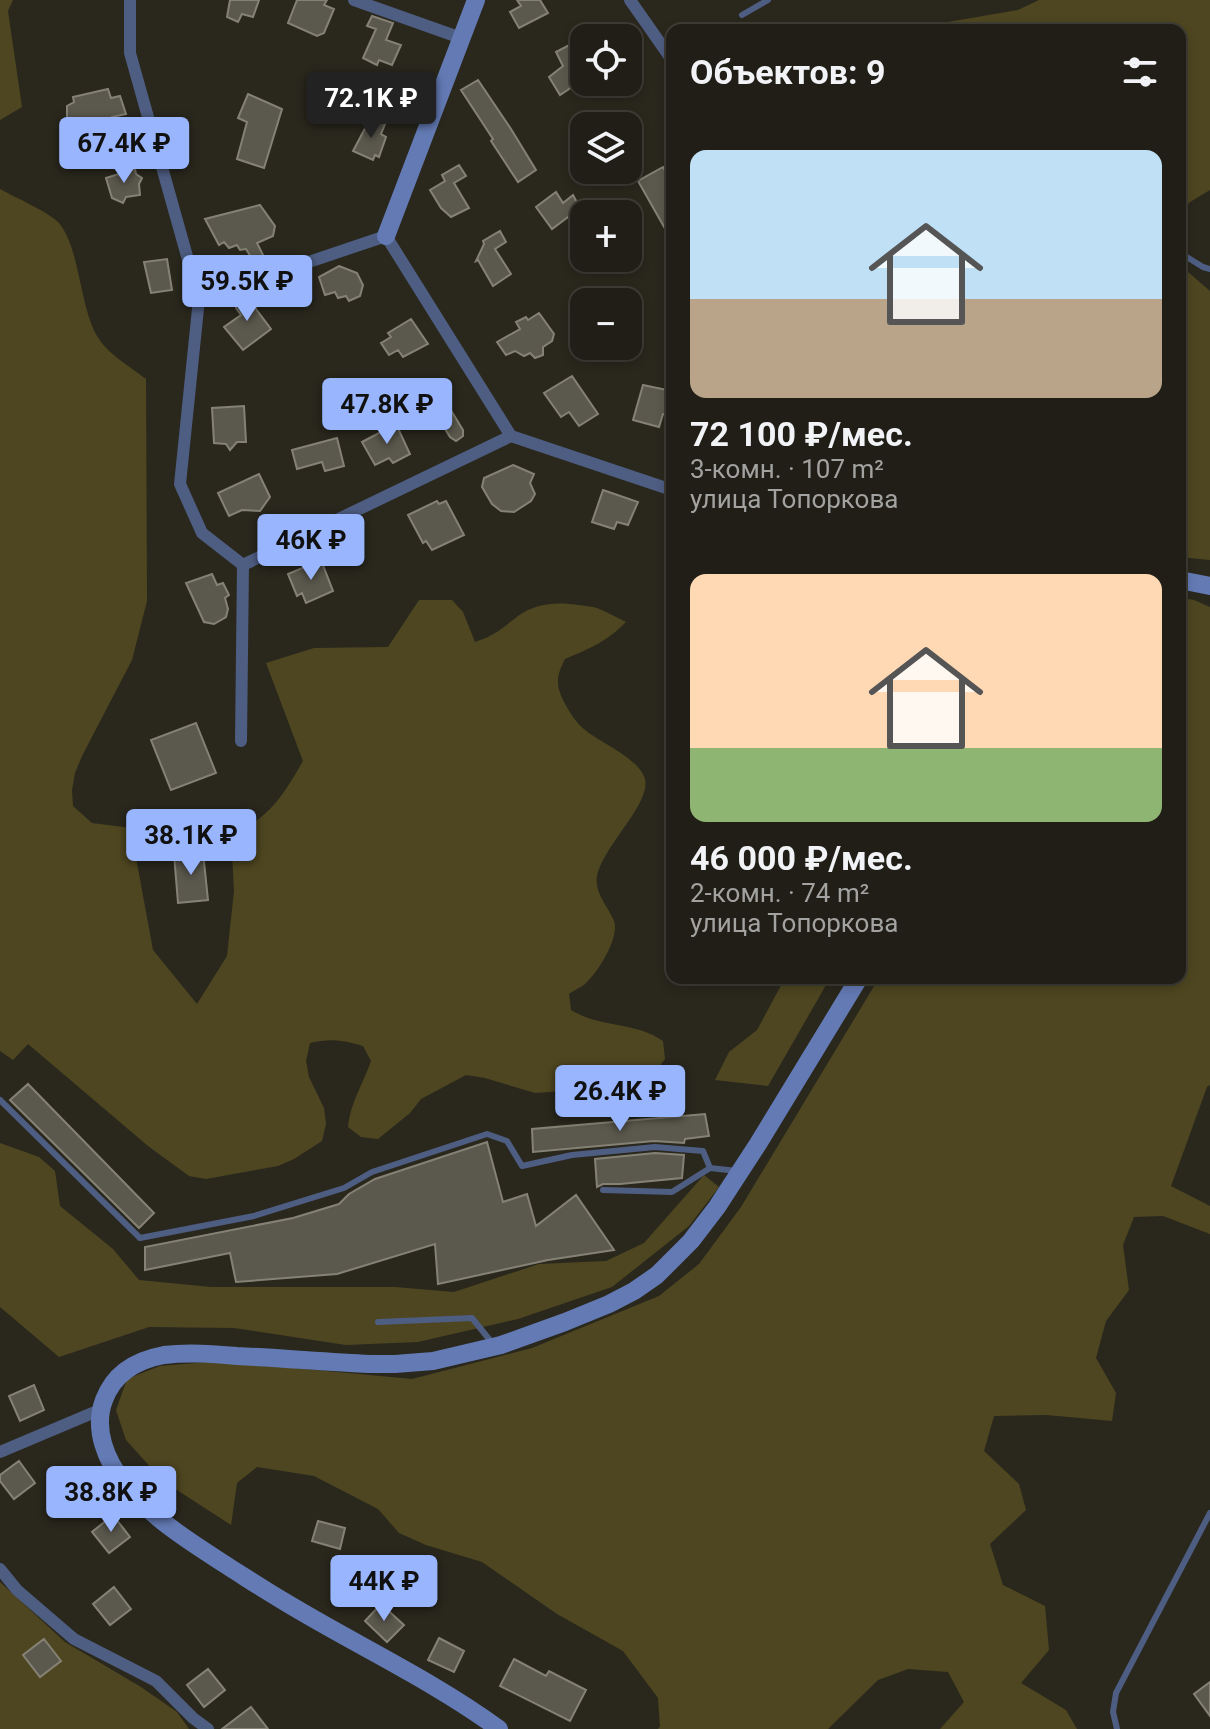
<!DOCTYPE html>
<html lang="ru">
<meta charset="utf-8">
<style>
body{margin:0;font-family:Roboto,sans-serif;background:#28271f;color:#f1f3f6;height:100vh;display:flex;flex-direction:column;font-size:30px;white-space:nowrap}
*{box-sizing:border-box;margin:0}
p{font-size:26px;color:#a2a2a1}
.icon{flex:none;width:44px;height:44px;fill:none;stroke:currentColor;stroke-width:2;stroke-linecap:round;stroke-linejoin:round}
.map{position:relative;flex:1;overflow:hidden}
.details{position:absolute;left:666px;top:24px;width:520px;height:960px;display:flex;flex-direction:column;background:#201e16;border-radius:16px;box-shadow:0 4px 12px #0003,0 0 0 2px #3d3c35}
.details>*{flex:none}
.fabs{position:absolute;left:570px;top:24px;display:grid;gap:16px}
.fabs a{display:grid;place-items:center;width:72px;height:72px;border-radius:16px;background:#201e16;box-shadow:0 4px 12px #0003,0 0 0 2px #3d3c35;font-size:40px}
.price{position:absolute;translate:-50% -68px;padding:0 18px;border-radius:8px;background:#98b5fd;color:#111;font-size:26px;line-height:52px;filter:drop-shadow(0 2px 4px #0008)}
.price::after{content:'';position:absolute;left:50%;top:48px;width:24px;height:18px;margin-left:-12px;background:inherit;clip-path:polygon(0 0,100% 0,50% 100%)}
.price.selected{background:#222;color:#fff}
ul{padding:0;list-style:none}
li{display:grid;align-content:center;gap:16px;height:424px;padding:0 24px}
li span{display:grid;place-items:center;height:248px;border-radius:16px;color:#555}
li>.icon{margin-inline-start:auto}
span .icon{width:144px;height:144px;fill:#fffc;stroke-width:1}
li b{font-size:34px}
h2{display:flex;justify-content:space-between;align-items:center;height:96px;padding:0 24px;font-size:34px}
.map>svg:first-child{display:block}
.green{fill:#4e4620}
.building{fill:#5b594d;stroke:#858275;stroke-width:2}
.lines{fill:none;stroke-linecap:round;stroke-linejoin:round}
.service{stroke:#4e5d82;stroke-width:6}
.minor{stroke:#4e5d82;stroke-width:12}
.secondary{stroke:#637ab4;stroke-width:18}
</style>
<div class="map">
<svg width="1210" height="1729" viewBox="0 0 1210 1729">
<rect width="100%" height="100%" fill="#2a281d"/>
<!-- green -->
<path class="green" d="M0,0H13L8,11L22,107L0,120Z
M1039,0H1210V190L1190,202L1180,214V30H933L948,22L1018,10Z
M0,189C14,197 49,212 59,223C81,250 79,309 99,339C108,354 132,368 146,379L147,601L132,660L82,756L75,773L72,790L73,806L92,823L139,829L134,847L153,950L197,1004L227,956L234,891L231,834C270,819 283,795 303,761L266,663L314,648L388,647L419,600H452L463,612L475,642C496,635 501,629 518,616C537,603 556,602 578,605C584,606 591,606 597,608C607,612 616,617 626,622C606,642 591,648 565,659C557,675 555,683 563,700C570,713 577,725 589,733C604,744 640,760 645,779C651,804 603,846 597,876C594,893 608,906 614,921C620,938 597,974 584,985C579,988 573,991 569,994L571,1010C603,1029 634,1021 663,1041L665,1059L654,1073L640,1083L623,1087L535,1093L485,1078L466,1075L421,1099L410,1113L378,1139L361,1137L348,1127C350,1103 363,1084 371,1061L363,1046C344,1040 330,1038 310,1043L306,1061L309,1077L324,1108L326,1124L322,1141L294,1159L278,1166L206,1179L189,1176L148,1146L28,1044L13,1060L0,1051Z
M1180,265L1210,291V560L1180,557Z
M1180,598L1194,600L1210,607V1085L1207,1087L1171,1186L1210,1206V1234L1163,1216L1134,1217L1123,1245L1129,1290L1106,1321L1096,1358L1116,1393L1112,1421L1047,1415L994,1416L984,1451L1019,1484L1026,1510L990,1544L1003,1585L1045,1606L1049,1650L1021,1683L1066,1710L1077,1729H940L964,1702L948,1672L908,1669L878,1680L828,1729H658L660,1726L658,1698L623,1651L557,1614L482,1562L426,1545L399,1533L378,1509L314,1476L257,1467L237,1483L231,1525L163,1481L126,1440L116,1410L127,1379L160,1366L220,1361L412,1379L532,1348L659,1296L699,1264L741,1207L879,978H1180Z
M785,978H830L768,1086L715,1080L729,1052L757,1030Z
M0,1143L39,1157L55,1171L60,1206L113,1249L139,1280L211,1287H395L454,1292L539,1264L606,1261L644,1243L704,1175L719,1187L689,1226L612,1287L518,1319L418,1342L346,1345L234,1328L149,1327L59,1357L0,1307Z
M0,1582L65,1642L141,1687L177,1712L189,1729H0Z"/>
<!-- building -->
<path class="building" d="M230,0H259L253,17L242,14L238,22L227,17Z
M297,0H327L324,5L334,9L324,33L317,36L288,23Z
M517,0H540L548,13L519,28L510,12L521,6Z
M372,16L393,23L386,40L401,45L392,65L379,60L377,65L363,58L376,29L367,26Z
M573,43L584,60V79L560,95L549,77L563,66L556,52Z
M478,80L511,129L536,170L518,182L491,141L493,139L461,90Z
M108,89L111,98L120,96L126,114L112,117L115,128L86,132L74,129L67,119V106L74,102L73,97Z
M248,94L282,109L264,168L237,159L247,122L238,118Z
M370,119L385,124L381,134L386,137L379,157L375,155L373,160L353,151Z
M459,165L466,176L454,183L469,208L451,217L441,208L430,190L445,181L442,175Z
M663,167L672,183V241L638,181Z
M135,169L136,174L142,178L139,184L140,195L126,197L123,203L112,198L106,178Z
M556,192L563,203L573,195L580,208L552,229L536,207Z
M260,205L275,226L273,236L257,243L264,257L254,262L246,249L240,250L237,245L229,248L224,242L219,245L205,219Z
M500,231L506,242L495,249L511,274L493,286L478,260L476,261L484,244L483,241Z
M167,259L172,290L151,293L144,262Z
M339,266L357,273L363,285L360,296L349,301L346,296L338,298L335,292L325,295L319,277Z
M243,297H251L257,301L256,309L271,329L243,350L224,327L241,315L236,308L237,300Z
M539,313L554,334L552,341L543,347V355L535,358L530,353L524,356L515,351L506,355L497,342L520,329L516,322L526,317L528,320Z
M411,319L428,344L403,357L398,350L389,355L381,343L391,337L388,333Z
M572,376L598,414L579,426L569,412L561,417L544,393Z
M643,385L672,391L670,415L663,414L659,427L633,420Z
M244,406L246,442H237L230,450L226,444L214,443L212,408Z
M452,412L463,430V436L456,441L450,437L439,419Z
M396,424L410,454L393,463L389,458L375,465L362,442Z
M337,438L344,466L325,471L322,462L297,469L292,450Z
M513,465L534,474L530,483L535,494L531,501L514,512L501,511L492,504L482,487L484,478Z
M259,474L270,497L260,511L242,510L229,516L218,493Z
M603,490L638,502L628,525L617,522L614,529L592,522Z
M437,501L439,504L446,501L464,535L432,550L426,541L423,543L408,515Z
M321,560L333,591L306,603L302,593L297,596L288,574Z
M212,574L217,585L223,583L229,595L225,598L228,609L226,617L214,624L204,622L186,583Z
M196,723L216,773L171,790L151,740Z
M203,852L208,900L178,903L174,854Z
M28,1084L154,1213L139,1228L10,1100Z
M705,1114L709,1136L685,1139L684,1143L654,1141L533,1152L532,1129Z
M487,1142L503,1202L527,1194L536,1226L576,1195L614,1250L548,1260L438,1284L435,1244L337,1274L236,1282L230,1253L145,1270V1247L293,1218L339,1204L349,1194L375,1179Z
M655,1153L684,1155L682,1178L620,1184H603L597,1187L595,1159Z
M34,1385L44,1410L20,1421L9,1396Z
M19,1461L35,1483L14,1499L0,1481V1475Z
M113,1515L130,1537L109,1553L92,1532Z
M318,1521L345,1528L340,1549L312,1541Z
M114,1587L131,1609L110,1625L93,1604Z
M381,1604L404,1625L387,1642L365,1621Z
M439,1638L464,1651L454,1672L428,1660Z
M44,1639L61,1661L40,1677L23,1655Z
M514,1659L546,1676L549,1671L586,1690L570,1721L500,1686Z
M208,1669L225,1690L204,1707L187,1685Z
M1210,1682V1716L1194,1694Z
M251,1707L268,1729H222Z"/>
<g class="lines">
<!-- service -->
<path class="service" d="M742,15L768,0
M1180,253L1203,267L1210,269
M0,1100L140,1238L254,1216L344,1188L372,1172L487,1134L507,1141L522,1166L572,1155L655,1147L703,1151L710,1168L737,1171
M603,1190L672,1192L710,1168
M378,1322L472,1318L493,1344
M1117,1729L1113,1712L1116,1693L1210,1513"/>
<!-- minor -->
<path class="minor" d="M130,0V53L199,299L180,484L202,533L243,565L241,741
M354,0L461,38
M630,0L672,60
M199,299L386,236L511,436
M243,565L511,436L672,490
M0,1452L102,1409
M0,1569L17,1590L74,1639L156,1681L193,1718L208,1729"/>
<!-- secondary -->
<path class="secondary" d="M386,236L476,0
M1180,580L1210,586
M499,1729C432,1680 356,1645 285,1602C266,1591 248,1579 229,1567C192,1543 152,1519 125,1484C106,1461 93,1429 104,1400C114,1373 137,1360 164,1355C188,1352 213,1354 237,1356C281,1358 326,1362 370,1364H395L433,1361L501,1345L565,1322L609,1304L634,1291L657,1275L691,1241L717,1207L758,1144L859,978"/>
</g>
</svg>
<div class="fabs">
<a><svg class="icon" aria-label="locate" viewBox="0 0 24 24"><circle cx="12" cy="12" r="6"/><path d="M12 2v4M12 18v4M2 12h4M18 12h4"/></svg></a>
<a><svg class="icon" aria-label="layers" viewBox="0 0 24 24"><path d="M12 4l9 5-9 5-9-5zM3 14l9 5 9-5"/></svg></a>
<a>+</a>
<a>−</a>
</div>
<b class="price selected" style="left:371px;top:140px">72.1K ₽</b>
<b class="price" style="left:124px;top:185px">67.4K ₽</b>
<b class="price" style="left:247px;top:323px">59.5K ₽</b>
<b class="price" style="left:387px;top:446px">47.8K ₽</b>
<b class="price" style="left:311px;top:582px">46K ₽</b>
<b class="price" style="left:191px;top:877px">38.1K ₽</b>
<b class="price" style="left:620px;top:1133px">26.4K ₽</b>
<b class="price" style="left:111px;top:1534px">38.8K ₽</b>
<b class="price" style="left:384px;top:1623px">44K ₽</b>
<section class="details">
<h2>Объектов: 9<svg class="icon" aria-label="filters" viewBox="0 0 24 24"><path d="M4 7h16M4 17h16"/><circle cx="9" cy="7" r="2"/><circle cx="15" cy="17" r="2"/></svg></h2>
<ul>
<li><span style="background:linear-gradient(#bfe0f5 60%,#b9a48a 0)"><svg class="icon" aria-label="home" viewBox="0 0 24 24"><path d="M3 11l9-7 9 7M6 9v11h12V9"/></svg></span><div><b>72 100 ₽/мес.</b><p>3-комн. · 107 m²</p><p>улица Топоркова</p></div></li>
<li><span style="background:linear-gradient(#ffd9b3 70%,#8fb573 0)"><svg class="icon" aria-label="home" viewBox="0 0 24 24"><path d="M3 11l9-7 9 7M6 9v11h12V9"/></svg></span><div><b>46 000 ₽/мес.</b><p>2-комн. · 74 m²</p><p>улица Топоркова</p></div></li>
</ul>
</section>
</div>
